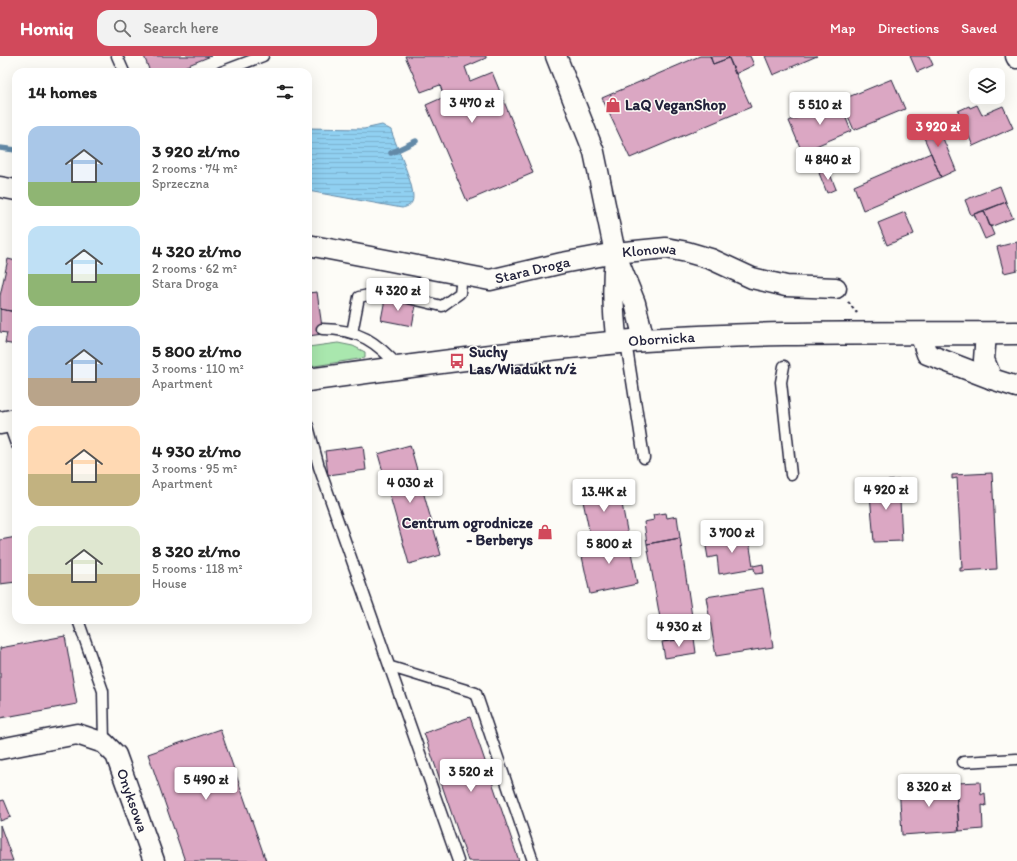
<!DOCTYPE html>
<meta charset="utf-8">
<style>
body{margin:0;font-family:Itim,sans-serif;background:#f2f2f2;color:#222;height:100vh;display:flex;flex-direction:column;font-size:15px;white-space:nowrap}
*{box-sizing:border-box;margin:0}
p{font-size:13px;color:#767676}
.icon{flex:none;width:22px;height:22px;fill:none;stroke:currentColor;stroke-width:2;stroke-linecap:round;stroke-linejoin:round}
.map{position:relative;flex:1;overflow:hidden}
.drawer{position:absolute;left:12px;top:12px;width:300px;height:556px;display:flex;flex-direction:column;background:#fff;border-radius:12px;box-shadow:0 4px 16px #0002}
.drawer>*{flex:none}
.fabs{position:absolute;left:969px;top:12px;display:grid;gap:8px}
.fabs a{display:grid;place-items:center;width:36px;height:36px;border-radius:8px;background:#fff;box-shadow:0 4px 16px #0002;font-size:20px}
.price{position:absolute;translate:-50% -34px;padding:0 9px;border-radius:4px;background:#fff;color:#222;font-size:13px;line-height:26px;filter:drop-shadow(0 1px 2px #0008)}
.price::after{content:'';position:absolute;left:50%;top:24px;width:12px;height:9px;margin-left:-6px;background:inherit;clip-path:polygon(0 0,100% 0,50% 100%)}
.price.selected{background:#d1495b;color:#fff}
ul{padding:0;list-style:none}
li{display:flex;align-items:center;gap:12px;height:100px;padding:0 16px}
li span{display:grid;place-items:center;flex:none;width:112px;height:80px;border-radius:12px;color:#555}
li>.icon{margin-inline-start:auto}
span .icon{width:48px;height:48px;fill:#fffc;stroke-width:1}
li b{font-size:17px}
h2{display:flex;justify-content:space-between;align-items:center;height:48px;padding:0 16px;font-size:17px}
header{display:flex;align-items:center;gap:24px;box-sizing:border-box;height:56px;padding:0 20px;background:#d1495b;color:#fff}
header strong{font-size:19px}
nav{display:flex;gap:22px;margin-inline-start:auto;font-size:14px}
.search{width:280px;height:36px;background:#f2f2f2;display:flex;align-items:center;gap:10px;box-sizing:border-box;padding:0 14px;border-radius:12px;color:#767676;font-size:15px}
.map>svg:first-child{display:block}
.grass{fill:#a9e7ae;stroke:#668474}
.water{fill:url(#water-rules);stroke:#648aa8}
.lines{fill:none;stroke-linecap:round;stroke-linejoin:round}
.stream{stroke:#648aa8;stroke-width:5.5}
.building{fill:#dba7c3;stroke:#22223b}
.lane-casing{stroke:#22223b;stroke-width:13}
.street-casing{stroke:#22223b;stroke-width:23}
.secondary-casing{stroke:#22223b;stroke-width:25}
.path{stroke:#22223b;stroke-width:2.5;stroke-dasharray:3 3;stroke-linecap:butt}
.lane{stroke:#fdfcf7;stroke-width:10}
.street{stroke:#fdfcf7;stroke-width:20}
.secondary{stroke:#fdfcf7;stroke-width:22}
.labels{text-anchor:middle;stroke-width:3;stroke-linejoin:round;paint-order:stroke}
.poi-label{font-size:15px;font-weight:bold;fill:#22223b;stroke:#fdfcf7;text-anchor:start}
.street-label{font-size:15px;fill:#22223b;stroke:#fdfcf7}
</style>
<header>
<strong>Homiq</strong>
<div class="search"><svg class="icon" aria-label="search" viewBox="0 0 24 24"><circle cx="10" cy="10" r="6"/><path d="M15 15l6 6"/></svg>Search here</div>
<nav><a>Map</a><a>Directions</a><a>Saved</a></nav>
</header>
<div class="map">
<svg width="1017" height="805" viewBox="0 0 1017 805">
<defs>
<pattern id="water-rules" width="6" height="5" patternUnits="userSpaceOnUse"><rect width="6" height="5" fill="#90d0f1"/><path d="M0 2.5h6" fill="none" stroke="#7cb2d0"/></pattern>
</defs>
<rect width="100%" height="100%" fill="#fdfcf7"/>
<filter id="ink" filterUnits="userSpaceOnUse"><feTurbulence type="fractalNoise" baseFrequency=".025" numOctaves="2"/><feDisplacementMap in="SourceGraphic" scale="8" xChannelSelector="R" yChannelSelector="G"/><feConvolveMatrix kernelMatrix="1 2 1 2 8 2 1 2 1" color-interpolation-filters="sRGB"/></filter>
<g filter="url(#ink)">
<!-- grass -->
<path class="grass" d="M338,287L353,290L365,296V302L308,311V291Z"/>
<!-- water -->
<path class="water" d="M382,69L391,74C395,88 418,135 412,146C410,150 406,151 402,152L308,135V72L364,73Z"/>
<g class="lines">
<!-- stream -->
<path class="stream" d="M0,92L16,94
M391,97L416,85"/>
</g>
<!-- building -->
<path class="building" d="M144,0H211L171,16H150Z
M405,0H486V2L465,11L470,25L492,16L533,117L467,145L426,49L444,41L440,29L421,36Z
M700,0H710L713,8L729,2L751,51L630,102L602,42Z
M710,0H728L729,2L713,8Z
M728,0H750L754,9L735,18Z
M765,0H817L773,19Z
M910,0H929L933,9L917,16Z
M892,23L905,53L854,74L841,44Z
M839,45L851,75L802,96L789,65Z
M977,49L982,59L1003,50L1013,72L973,90L958,55L969,50L970,52Z
M935,63L956,114L941,121L919,70Z
M931,97L941,121L863,154L854,130Z
M828,113L836,133L827,137L819,117Z
M1000,130L1006,146L971,159L965,144Z
M1006,146L1013,162L990,171L984,155Z
M984,155L994,179L985,183L974,158Z
M905,156L914,178L887,189L878,167Z
M1017,186V214L1004,217L997,191Z
M8,203L16,205V256L0,253V240Z
M317,236L323,278L308,280V237Z
M385,243L416,249L412,270L381,264Z
M0,253L16,256V289L5,287L7,277L0,276Z
M410,389L441,499L409,508L378,398Z
M363,390L366,414L328,419L325,395Z
M992,417L997,513L960,515V512H962L957,422L952,423V419Z
M899,424L902,485L874,486L869,426Z
M606,426L608,435L619,432L628,480L592,488L580,431Z
M666,457L667,462L677,460L680,482L647,488L644,466L654,464L653,459Z
M731,475L732,482L748,479L753,510L763,508L764,517L755,518L754,512L719,518L717,500L708,502L705,485L720,483L719,476Z
M628,480L637,528L590,538L580,491Z
M16,481V526L0,528V484Z
M680,482L695,580L664,585L647,488Z
M763,532L773,591L716,600L706,541Z
M65,580L77,648L0,662V592Z
M694,582L696,597L665,602L662,586Z
M470,661L519,805H468L424,677Z
M220,673L266,805H185L148,698Z
M955,724L959,775L902,779L899,728Z
M980,726L981,739L985,737L986,750L982,749L983,773L959,775L956,727Z
M4,744L11,761L0,765V745Z
M0,769L13,805H0Z"/>
<g class="lines">
<defs>
<path id="lane" d="M117,0L124,16
M221,16L263,0
M322,273C359,273 377,286 400,312
M352,277L359,241L383,236L442,250L460,237L462,220
M626,286L644,402
M784,310L781,326L791,419
M8,365L16,388
M308,370L319,411L458,805
M78,564L103,635L104,687
M391,611L476,637L533,805
M963,706L1017,703"/>
<g id="street">
<path d="M556,0L594,96L615,197L635,247L644,284"/>
<path d="M1016,0L1017,2"/>
<path d="M0,131L16,134"/>
<path id="s1" d="M308,189L490,224L562,207L615,197L666,192L687,196L711,203L752,222L786,230L836,232"/>
<path d="M615,201C612,231 613,258 617,287"/>
<path d="M986,277L984,304L992,323"/>
<path d="M920,278L927,298L992,323L1017,331"/>
<path id="s2" d="M0,693L77,678L104,687L116,699L154,805"/>
</g>
<g id="secondary">
<path id="s3" d="M308,324C420,309 532,293 645,284C769,275 893,278 1017,277"/>
<path d="M0,367L16,364"/>
</g>
</defs>
<!-- lane casing -->
<use href="#lane" class="lane-casing"/>
<!-- street casing -->
<use href="#street" class="street-casing"/>
<!-- secondary casing -->
<use href="#secondary" class="secondary-casing"/>
<!-- path -->
<path class="path" d="M848,246L857,257"/>
<!-- lane -->
<use href="#lane" class="lane"/>
<!-- street -->
<use href="#street" class="street"/>
<!-- secondary -->
<use href="#secondary" class="secondary"/>
</g>
</g>
<!-- icons -->
<defs>
<symbol id="shop-bare" viewBox="-9 -9 18 18"><path d="M-5-2.5h2.3a2.7 3.5 0 0 1 5.4 0H5L5.5 6h-11ZM-1.5-2.5h3a1.5 2.3 0 0 0-3 0Z" fill="#d1495b" stroke="#fdfcf7" stroke-width="2.5" paint-order="stroke"/></symbol>
<symbol id="bus-bare" viewBox="-9 -9 18 18"><path d="M-5-6H5V4H4V6H2V4H-2V6H-4V4H-5ZM-3.5-4V0h7V-4ZM-3.5 1.2v1.5H-2V1.2ZM2 1.2v1.5H3.5V1.2Z" fill="#d1495b" stroke="#fdfcf7" stroke-width="2.5" paint-order="stroke"/></symbol>
</defs>
<g fill-rule="evenodd">
<use href="#shop-bare" x="602" y="38" width="22" height="22"/>
<use href="#bus-bare" x="446" y="294" width="22" height="22"/>
<use href="#shop-bare" x="534" y="465" width="22" height="22"/>
</g>
<g class="labels">
<!-- poi labels -->
<g class="poi-label">
<text x="625" y="54">LaQ VeganShop</text>
<text x="469" y="301">Suchy<tspan x="469" dy="17">Las/Wiadukt n/ż</tspan></text>
<text x="533" y="472" text-anchor="end">Centrum ogrodnicze<tspan x="533" dy="17">- Berberys</tspan></text>
</g>
<!-- street labels -->
<g class="street-label">
<text dy="5" stroke="none"><textPath href="#s1" startOffset="348">Klonowa</textPath></text>
<text dy="5" stroke="none"><textPath href="#s1" startOffset="229">Stara Droga</textPath></text>
<text dy="5" stroke="none"><textPath href="#s3" startOffset="356">Obornicka</textPath></text>
<text dy="5" stroke="none"><textPath href="#s2" startOffset="172">Onyksowa</textPath></text>
</g>
</g>
</svg>
<div class="fabs">
<a><svg class="icon" aria-label="layers" viewBox="0 0 24 24"><path d="M12 4l9 5-9 5-9-5zM3 14l9 5 9-5"/></svg></a>
</div>
<b class="price" style="left:472px;top:68px">3 470 zł</b>
<b class="price" style="left:820px;top:70px">5 510 zł</b>
<b class="price selected" style="left:938px;top:92px">3 920 zł</b>
<b class="price" style="left:828px;top:125px">4 840 zł</b>
<b class="price" style="left:398px;top:256px">4 320 zł</b>
<b class="price" style="left:410px;top:448px">4 030 zł</b>
<b class="price" style="left:886px;top:455px">4 920 zł</b>
<b class="price" style="left:604px;top:457px">13.4K zł</b>
<b class="price" style="left:732px;top:498px">3 700 zł</b>
<b class="price" style="left:609px;top:509px">5 800 zł</b>
<b class="price" style="left:679px;top:592px">4 930 zł</b>
<b class="price" style="left:471px;top:737px">3 520 zł</b>
<b class="price" style="left:206px;top:745px">5 490 zł</b>
<b class="price" style="left:929px;top:752px">8 320 zł</b>
<section class="drawer">
<h2>14 homes<svg class="icon" aria-label="filters" viewBox="0 0 24 24"><path d="M4 7h16M4 17h16"/><circle cx="9" cy="7" r="2"/><circle cx="15" cy="17" r="2"/></svg></h2>
<ul>
<li><span style="background:linear-gradient(#a9c7e8 70%,#8fb573 0)"><svg class="icon" aria-label="home" viewBox="0 0 24 24"><path d="M3 11l9-7 9 7M6 9v11h12V9"/></svg></span><div><b>3 920 zł/mo</b><p>2 rooms · 74 m²</p><p>Sprzeczna</p></div></li>
<li><span style="background:linear-gradient(#bfe0f5 60%,#8fb573 0)"><svg class="icon" aria-label="home" viewBox="0 0 24 24"><path d="M3 11l9-7 9 7M6 9v11h12V9"/></svg></span><div><b>4 320 zł/mo</b><p>2 rooms · 62 m²</p><p>Stara Droga</p></div></li>
<li><span style="background:linear-gradient(#a9c7e8 65%,#b9a48a 0)"><svg class="icon" aria-label="home" viewBox="0 0 24 24"><path d="M3 11l9-7 9 7M6 9v11h12V9"/></svg></span><div><b>5 800 zł/mo</b><p>3 rooms · 110 m²</p><p>Apartment</p></div></li>
<li><span style="background:linear-gradient(#ffd9b3 60%,#c2b280 0)"><svg class="icon" aria-label="home" viewBox="0 0 24 24"><path d="M3 11l9-7 9 7M6 9v11h12V9"/></svg></span><div><b>4 930 zł/mo</b><p>3 rooms · 95 m²</p><p>Apartment</p></div></li>
<li><span style="background:linear-gradient(#dfe7d0 60%,#c2b280 0)"><svg class="icon" aria-label="home" viewBox="0 0 24 24"><path d="M3 11l9-7 9 7M6 9v11h12V9"/></svg></span><div><b>8 320 zł/mo</b><p>5 rooms · 118 m²</p><p>House</p></div></li>
</ul>
</section>
</div>
